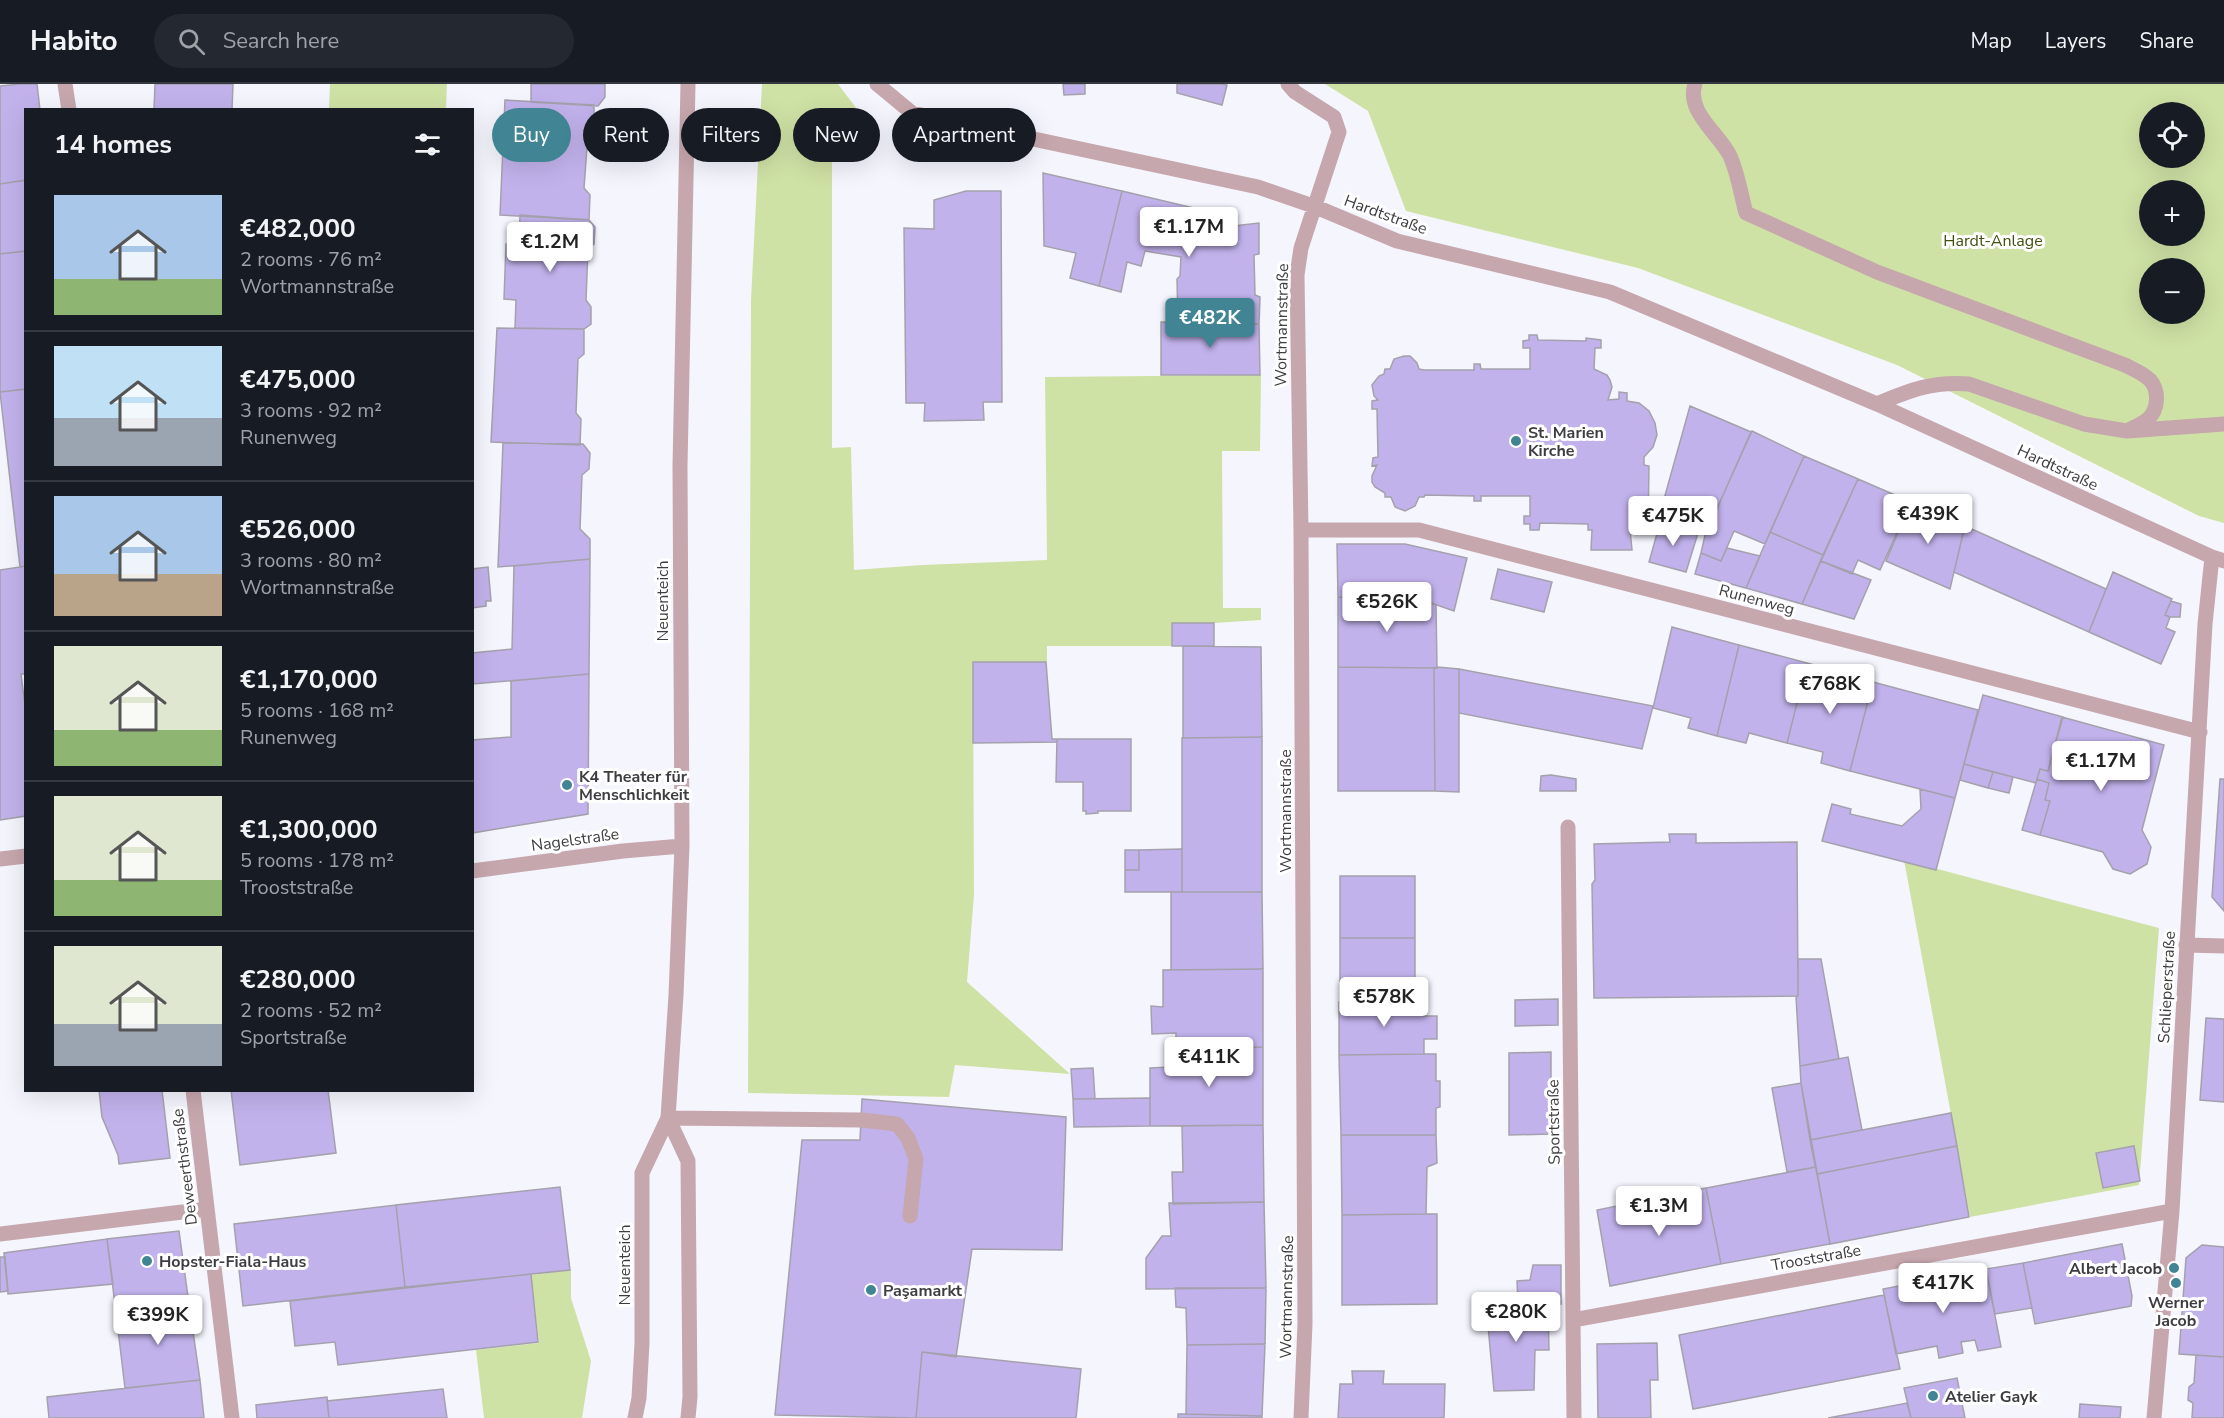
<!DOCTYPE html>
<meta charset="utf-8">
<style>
body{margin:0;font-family:"Nunito Sans",sans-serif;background:#242831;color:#f1f3f6;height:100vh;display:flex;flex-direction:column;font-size:22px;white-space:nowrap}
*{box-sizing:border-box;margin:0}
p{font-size:20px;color:#9ea1a6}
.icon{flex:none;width:33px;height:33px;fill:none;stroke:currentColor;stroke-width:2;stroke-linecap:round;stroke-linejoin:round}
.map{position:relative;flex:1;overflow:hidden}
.details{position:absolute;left:24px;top:24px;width:450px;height:984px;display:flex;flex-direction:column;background:#171b24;border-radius:0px;box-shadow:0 6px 24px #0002}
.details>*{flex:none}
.hud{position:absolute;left:492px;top:24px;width:570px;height:54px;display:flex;gap:12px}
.controls{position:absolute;left:2139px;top:18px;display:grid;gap:12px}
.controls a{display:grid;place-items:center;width:66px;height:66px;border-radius:50%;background:#171b24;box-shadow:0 6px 24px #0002;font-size:30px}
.price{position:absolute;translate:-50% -51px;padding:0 14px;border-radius:6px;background:#fff;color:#222;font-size:20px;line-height:39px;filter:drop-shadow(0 2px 3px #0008)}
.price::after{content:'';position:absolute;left:50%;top:36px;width:18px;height:14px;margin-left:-9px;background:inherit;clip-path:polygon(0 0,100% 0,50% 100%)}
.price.active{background:#418494;color:#fff}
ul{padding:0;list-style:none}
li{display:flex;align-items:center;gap:18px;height:150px;padding:0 30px}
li+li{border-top:2px solid #363941}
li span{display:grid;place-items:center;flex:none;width:168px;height:120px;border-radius:0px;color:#555}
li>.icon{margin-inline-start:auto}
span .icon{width:72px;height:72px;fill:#fffc;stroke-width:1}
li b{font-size:26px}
h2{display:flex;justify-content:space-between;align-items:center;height:72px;padding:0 30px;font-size:26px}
.tag{padding:0 21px;border-radius:27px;background:#171b24;box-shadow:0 6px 24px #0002;font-size:21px;line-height:54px}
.tag.active{background:#418494;color:#fff}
header{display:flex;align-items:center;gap:36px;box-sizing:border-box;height:84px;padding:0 30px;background:#171b24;border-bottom:2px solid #363941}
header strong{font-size:28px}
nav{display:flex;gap:33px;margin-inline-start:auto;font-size:21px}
.search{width:420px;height:54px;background:#242831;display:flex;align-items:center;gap:15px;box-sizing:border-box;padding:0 21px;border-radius:33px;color:#9ea1a6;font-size:22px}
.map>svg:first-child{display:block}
.green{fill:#cfe2a5;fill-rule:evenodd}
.building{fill:#c2b2ec;stroke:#a4a1ac;stroke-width:1.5}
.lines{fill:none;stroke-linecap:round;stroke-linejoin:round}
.minor{stroke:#c6a7ad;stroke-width:15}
.poi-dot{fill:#418494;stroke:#fff;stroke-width:2}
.labels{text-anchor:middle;stroke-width:6;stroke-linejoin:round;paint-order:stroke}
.street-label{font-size:16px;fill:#3d3c41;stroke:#fff}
.park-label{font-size:16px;fill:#41500e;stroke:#fff}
.poi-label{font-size:16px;font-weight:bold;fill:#3d3c41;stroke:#fff;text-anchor:start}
</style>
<header>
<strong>Habito</strong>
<div class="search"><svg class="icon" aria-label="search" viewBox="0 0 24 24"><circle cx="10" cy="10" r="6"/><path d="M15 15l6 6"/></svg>Search here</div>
<nav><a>Map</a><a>Layers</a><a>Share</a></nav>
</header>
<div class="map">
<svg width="2224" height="1334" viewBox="0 0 2224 1334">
<rect width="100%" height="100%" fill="#f5f5fe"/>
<!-- green -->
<path class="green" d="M330,0H447L446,25H329Z
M762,0H838L866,37L832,65V364L851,363L854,486L922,481L1047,476L1045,293L1261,291L1260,367H1222L1223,524H1261V536L1214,539L1172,562H1047V578H973L974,811L967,898L1070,990L955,981L949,1013L748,1009L751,216Z
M1325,0H2224V439L2199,432L1897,281L1638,184L1406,127L1368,27ZM2150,28H2194V74H2150ZM2150,106H2194V152H2150ZM2150,184H2194V230H2150Z
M1904,776L2159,844L2139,1101L1970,1133Z
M571,1186V1214L591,1277L582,1334H484L476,1266L539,1259L531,1191Z"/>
<!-- building -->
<path class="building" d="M20,0H37L40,26H26V96L0,100V2Z
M155,0H233L232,26H154Z
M531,0H605V13L598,22L531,18Z
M1063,0H1085V10L1064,11Z
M1177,0H1221L1227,1L1222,21L1177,9Z
M505,16L594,21V46L588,50L584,104L590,111L589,136L500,131Z
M1043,89L1122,107L1099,202L1070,194L1076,169L1044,162Z
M26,96V167L0,170V100Z
M966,107H1001L1002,318H983L984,336L924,337L925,319H906L904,144L934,145V116Z
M1122,107L1198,125L1195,136L1210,137L1216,132L1231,134L1233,142L1259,139V170L1254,171L1255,211L1260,213L1259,240L1178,239L1177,195L1180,192L1181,173L1145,167L1141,182L1127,178L1121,208L1099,202Z
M520,131L589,136L595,143L594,160L588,164L586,216L591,223V240L584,245L515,244L516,216L504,215L506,160H519Z
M26,167V305L0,308V170Z
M1161,238L1259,240L1260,291H1161Z
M497,244L584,245V270L578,275L576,329L581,335L580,361L491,358Z
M1529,251H1537L1538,256L1586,257V254L1601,256V264H1595L1594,285L1607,291L1610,296L1612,303L1608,316L1619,315V308L1627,309V317L1639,319L1649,327L1655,339L1657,351L1653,363L1644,373V381L1649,382L1648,445H1630L1632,466H1591L1592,446H1588V440L1540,439L1539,446H1530V440H1524V432H1530V412H1481V417H1474V412L1425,411L1424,413H1419L1415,422L1405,427L1395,423L1391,413H1385V409L1375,403L1372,398V392L1377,381L1372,382L1373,374L1378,373L1377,325H1372V317L1378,316L1374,312L1372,301L1379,292L1384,290L1385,285H1390L1394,275L1404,272H1410L1417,279L1419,285L1424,286H1474V280H1480L1481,285H1530V264H1523V257L1529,256Z
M26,305V482L20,483L0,308Z
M1690,322L1751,348L1712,436L1664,415Z
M1752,347L1804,372L1765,460L1734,447L1721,477L1701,469L1705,451Z
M503,359L583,360L590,369L589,385L582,391L580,445L590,455V475L498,483Z
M1804,372L1858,395L1823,471L1770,448Z
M1858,395L1911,418L1880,486L1858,476L1852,490L1821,477Z
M1911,418L1965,441L1950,505L1886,477Z
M1660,439L1698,449L1686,488L1649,478Z
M1965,442L2106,505L2089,548L1954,488Z
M1770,448L1823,471L1802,520L1746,504Z
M1337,460H1405L1467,474L1454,527L1417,514L1338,513Z
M1727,464L1760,472L1746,504L1695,490L1701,469L1721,477Z
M590,475L589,590L473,600L472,569L512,565L514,482Z
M1821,477L1871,496L1854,535L1802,520Z
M26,482V590H21L26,629V732L0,736V486Z
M488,483L491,517H486V522L472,524V485Z
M1498,485L1552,498L1544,528L1491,515Z
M2113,488L2172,515L2165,531L2170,533L2166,544L2175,548L2161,580L2089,548Z
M1338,513L1417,514L1436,521L1437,584L1338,583Z
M2171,517L2181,520L2180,533H2170L2165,531Z
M1172,539H1214V562H1172Z
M1672,543L1739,561L1717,652L1688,644L1691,634L1653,624Z
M1739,561L1807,579L1787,659L1749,649L1746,659L1717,652Z
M1183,562L1261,563L1262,653L1183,654Z
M973,578H1046L1052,655H1057V658L973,659Z
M1807,579L1873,597L1850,687L1821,679L1823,668L1787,659Z
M1338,583L1434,584L1435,707H1338Z
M1437,583L1459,585V708L1435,707L1434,584Z
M1459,585L1653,622L1642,665L1459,629Z
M589,590L588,730L472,749V656L511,653V597Z
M1873,598L1978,626L1955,714L1850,687Z
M1983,611L2063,633L2048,687L2040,685L2036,699L1964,680Z
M2062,633L2164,661L2142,746L2151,763L2147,780L2130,790L2113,785L2103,768L2040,751L2050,717L2045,716L2049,699L2037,695L2040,685L2048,687Z
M1262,653V808H1182V654Z
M1057,655H1131V727H1098V729L1086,730V727H1083V698H1056Z
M1964,680L1993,688L1988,704L1960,696Z
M1993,688L2013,693L2009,709L1988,704Z
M1551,691L1576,695V707H1540L1541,692Z
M2037,695L2049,699L2045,716L2050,717L2040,751L2022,746Z
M2220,695H2224V827L2212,813Z
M1920,705L1955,714L1936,786L1822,757L1832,720L1851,725L1850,730L1902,742L1921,725Z
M1669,750H1696V759L1797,758L1798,912L1594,914L1592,800L1595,796L1594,760L1670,758Z
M1182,765V808H1125V786H1139V766Z
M1125,766H1139V786H1125Z
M1340,792H1415V854H1340Z
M1171,808H1262L1263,885L1171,886Z
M1340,854H1415V917L1340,918Z
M1798,875H1821L1839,975L1800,982L1796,912H1798Z
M1263,885V963L1176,964V949L1152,950L1151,922L1163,923V886Z
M1558,915V941L1515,942V916Z
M1424,917L1423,932H1437V955H1424V970L1339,971V918Z
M2206,934L2224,935V1018L2200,1016Z
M1263,963V1041L1150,1042V984L1171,983L1170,964Z
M1551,968V1050L1509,1051V969Z
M1424,970H1436V997H1440V1023L1436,1024V1051H1341L1339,971Z
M1848,973L1862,1046L1810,1056L1801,999L1800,982Z
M1093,984L1095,1015H1073L1071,985Z
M1801,999L1816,1083L1787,1088L1772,1004Z
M99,1006H162L170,1074L119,1080L118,1071L102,1033Z
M231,1006H328L336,1069L240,1081Z
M1150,1014V1042L1074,1043L1073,1015Z
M862,1015L1066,1033L1062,1166L972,1165L956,1273L922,1268L916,1334L775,1331L802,1056H860Z
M1951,1029L1957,1062L1817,1090L1810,1056Z
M1263,1041L1264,1118L1173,1120L1172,1088H1183L1182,1042Z
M1341,1051H1436L1437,1079L1427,1083L1426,1130L1342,1131Z
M1957,1062L1969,1133L1830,1160L1817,1090Z
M2134,1062L2140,1097L2103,1104L2096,1069Z
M1816,1083L1830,1160L1721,1180L1706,1104Z
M560,1103L570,1186L405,1203L396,1121Z
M1706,1104L1721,1180L1610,1202L1597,1126Z
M1264,1118L1266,1204L1146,1205V1174L1162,1152H1171L1169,1119Z
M396,1121L405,1203L243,1222L234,1140Z
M1426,1130H1437V1220L1342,1221V1131Z
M179,1147L189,1220L116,1229L107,1155Z
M107,1155L113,1200L8,1210L4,1169Z
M2122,1160L2132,1212L2131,1222L2035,1240L2023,1179Z
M2202,1161L2224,1163V1273L2179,1270L2186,1174Z
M0,1173H5L8,1207L0,1208Z
M2023,1179L2032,1224L1995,1230L1986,1185Z
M1533,1181H1561V1220H1518L1517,1197L1530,1196Z
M1986,1185L2001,1263L1978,1267L1975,1256L1961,1258L1963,1269L1939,1274L1937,1262L1896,1270L1883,1205Z
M531,1190L538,1258L338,1281L335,1258L295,1262L290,1217Z
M1175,1204H1266L1265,1260L1187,1261L1186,1224L1176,1223Z
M1884,1211L1900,1285L1693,1325L1679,1251Z
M189,1220L200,1296L125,1304L116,1229Z
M1486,1220H1548L1549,1266H1535L1534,1306L1494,1307Z
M1657,1259L1658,1296H1650L1651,1334H1598L1597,1260Z
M1265,1260L1262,1332L1186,1330L1187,1261Z
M922,1268L1081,1285L1076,1334H916Z
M2196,1271L2224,1273V1334H2192L2193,1319L2188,1316L2189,1303L2194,1299Z
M1352,1287H1384L1383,1300H1445L1444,1334H1338L1340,1300H1353Z
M1957,1294L1965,1334H1911L1904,1304Z
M200,1296L204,1334H49L47,1313Z
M443,1305L447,1334H329L327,1317Z
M327,1313L329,1334H257L256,1321Z
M1907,1319L1911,1334H1828Z
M2080,1320L2121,1323L2120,1334H2079Z
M1178,1330H1186L1262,1332V1334H1178Z"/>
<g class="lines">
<!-- minor -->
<path class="minor" d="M65,0L69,26
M877,0L912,29L1258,103L1316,123L1397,157L1610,208L1877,320L2212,473L2224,477
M1288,0L1295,8L1334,33L1339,48L1301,164L1297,191L1301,446L1305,1240L1301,1334
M1695,0C1686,27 1717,48 1729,70C1737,85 1741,111 1746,129L1877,188L2125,281C2133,285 2143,289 2150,296C2159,306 2159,325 2148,335C2142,340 2134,343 2127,347
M1877,320C1910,306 1933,297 1969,300L2084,340L2127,347L2224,340
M1301,446H1419L2200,648
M1568,743L1574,1334
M0,775L26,772
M472,787L623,767L682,762
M2186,861L2224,862
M193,1006L232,1334
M668,1034L861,1036L897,1040L908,1054L916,1075L910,1132
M668,1034L688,1077L690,1313L688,1334
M0,1150L207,1125
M1573,1236L2172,1127
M635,1334L639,1314L642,1259V1089L668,1034L676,911L682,762L680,382L688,0
M2154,1334L2172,1127L2205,540L2212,473"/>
</g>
<!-- markers -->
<g class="poi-dot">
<circle cx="1516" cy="357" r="6"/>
<circle cx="567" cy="701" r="6"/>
<circle cx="147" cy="1177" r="6"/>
<circle cx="2174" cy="1184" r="6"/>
<circle cx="2176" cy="1199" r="6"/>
<circle cx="871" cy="1206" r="6"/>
<circle cx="1933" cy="1312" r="6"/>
</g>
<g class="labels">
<!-- street labels -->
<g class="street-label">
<text transform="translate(1386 130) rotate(20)" y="6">Hardtstraße</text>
<text transform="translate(1281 241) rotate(-89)" y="6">Wortmannstraße</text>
<text transform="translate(2058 383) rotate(25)" y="6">Hardtstraße</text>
<text transform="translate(1757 515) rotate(15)" y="6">Runenweg</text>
<text transform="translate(662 517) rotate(-90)" y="6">Neuenteich</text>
<text transform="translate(1285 727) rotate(-90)" y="6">Wortmannstraße</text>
<text transform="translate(575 755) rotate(-8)" y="6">Nagelstraße</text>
<text transform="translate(2166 903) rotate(-87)" y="6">Schlieperstraße</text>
<text transform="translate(1553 1038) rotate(-91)" y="6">Sportstraße</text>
<text transform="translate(184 1083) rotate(-97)" y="6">Deweerthstraße</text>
<text transform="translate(1816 1173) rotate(-10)" y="6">Trooststraße</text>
<text transform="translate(624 1181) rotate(-90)" y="6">Neuenteich</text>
<text transform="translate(1286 1213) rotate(-89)" y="6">Wortmannstraße</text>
</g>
<!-- park labels -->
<g class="park-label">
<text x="1993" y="162">Hardt-Anlage</text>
</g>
<!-- poi labels -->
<g class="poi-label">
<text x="1528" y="354">St. Marien<tspan x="1528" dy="18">Kirche</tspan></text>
<text x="579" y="698">K4 Theater für<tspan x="579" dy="18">Menschlichkeit</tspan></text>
<text x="159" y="1183">Hopster-Fiala-Haus</text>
<text x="2162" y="1190" text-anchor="end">Albert Jacob</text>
<text x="883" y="1212">Paşamarkt</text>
<text x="2176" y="1224" text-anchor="middle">Werner<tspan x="2176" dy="18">Jacob</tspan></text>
<text x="1945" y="1318">Atelier Gayk</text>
</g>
</g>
</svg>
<div class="controls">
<a><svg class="icon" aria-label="locate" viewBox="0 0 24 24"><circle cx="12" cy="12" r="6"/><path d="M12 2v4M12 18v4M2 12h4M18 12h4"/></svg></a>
<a>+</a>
<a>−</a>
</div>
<b class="price" style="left:1189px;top:174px">€1.17M</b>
<b class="price" style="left:550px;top:189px">€1.2M</b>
<b class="price active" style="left:1210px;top:265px">€482K</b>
<b class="price" style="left:1928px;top:461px">€439K</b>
<b class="price" style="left:1673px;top:463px">€475K</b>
<b class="price" style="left:1387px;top:549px">€526K</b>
<b class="price" style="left:1830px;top:631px">€768K</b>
<b class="price" style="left:2101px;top:708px">€1.17M</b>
<b class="price" style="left:1384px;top:944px">€578K</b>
<b class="price" style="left:1209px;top:1004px">€411K</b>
<b class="price" style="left:1659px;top:1153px">€1.3M</b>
<b class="price" style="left:1943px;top:1230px">€417K</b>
<b class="price" style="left:1516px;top:1259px">€280K</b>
<b class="price" style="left:158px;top:1262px">€399K</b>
<div class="hud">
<a class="tag active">Buy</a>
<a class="tag">Rent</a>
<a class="tag">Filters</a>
<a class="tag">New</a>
<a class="tag">Apartment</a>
</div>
<section class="details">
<h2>14 homes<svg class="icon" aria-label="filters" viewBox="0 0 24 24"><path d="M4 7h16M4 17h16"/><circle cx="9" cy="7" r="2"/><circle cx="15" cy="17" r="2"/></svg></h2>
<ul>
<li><span style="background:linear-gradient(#a9c7e8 70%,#8fb573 0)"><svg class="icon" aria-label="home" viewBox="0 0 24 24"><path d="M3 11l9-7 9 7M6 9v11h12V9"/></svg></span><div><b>€482,000</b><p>2 rooms · 76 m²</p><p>Wortmannstraße</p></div></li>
<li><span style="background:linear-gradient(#bfe0f5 60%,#9aa5b1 0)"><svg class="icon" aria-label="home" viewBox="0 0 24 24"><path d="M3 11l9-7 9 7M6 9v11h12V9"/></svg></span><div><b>€475,000</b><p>3 rooms · 92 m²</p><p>Runenweg</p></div></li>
<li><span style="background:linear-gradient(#a9c7e8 65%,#b9a48a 0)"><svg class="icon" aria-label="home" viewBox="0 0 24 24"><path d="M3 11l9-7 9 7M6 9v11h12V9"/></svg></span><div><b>€526,000</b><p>3 rooms · 80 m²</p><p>Wortmannstraße</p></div></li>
<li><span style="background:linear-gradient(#dfe7d0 70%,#8fb573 0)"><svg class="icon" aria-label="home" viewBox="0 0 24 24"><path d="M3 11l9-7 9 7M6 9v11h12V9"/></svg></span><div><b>€1,170,000</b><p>5 rooms · 168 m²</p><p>Runenweg</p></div></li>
<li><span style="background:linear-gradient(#dfe7d0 70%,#8fb573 0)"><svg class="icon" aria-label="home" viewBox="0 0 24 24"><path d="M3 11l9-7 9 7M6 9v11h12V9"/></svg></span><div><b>€1,300,000</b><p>5 rooms · 178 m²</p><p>Trooststraße</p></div></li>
<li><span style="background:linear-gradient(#dfe7d0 65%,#9aa5b1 0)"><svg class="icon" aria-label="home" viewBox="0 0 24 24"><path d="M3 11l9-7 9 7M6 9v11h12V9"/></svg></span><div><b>€280,000</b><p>2 rooms · 52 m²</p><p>Sportstraße</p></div></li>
</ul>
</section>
</div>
